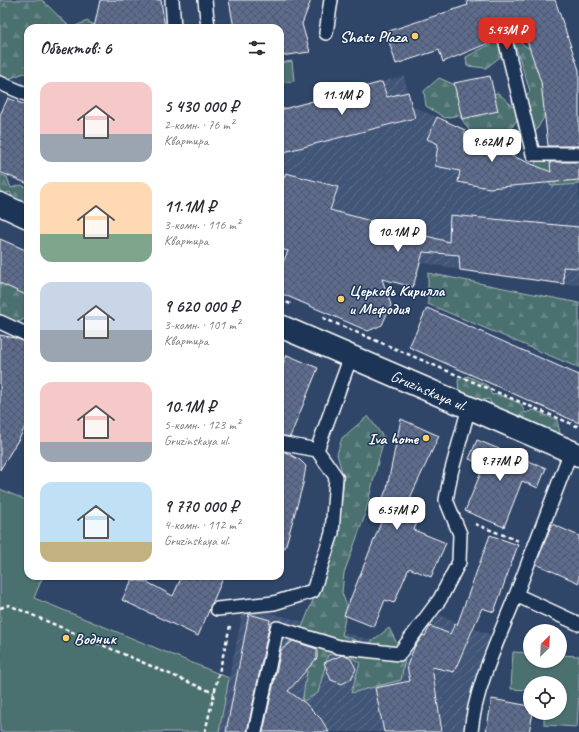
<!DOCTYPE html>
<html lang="ru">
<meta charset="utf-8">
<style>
body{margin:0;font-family:Caveat,sans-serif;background:#f2f2f3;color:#2b2b33;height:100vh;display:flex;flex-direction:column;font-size:15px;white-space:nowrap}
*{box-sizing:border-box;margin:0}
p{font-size:13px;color:#7c7c81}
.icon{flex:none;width:22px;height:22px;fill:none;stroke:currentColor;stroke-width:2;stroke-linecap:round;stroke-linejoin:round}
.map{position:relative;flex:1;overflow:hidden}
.side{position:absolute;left:24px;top:24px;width:260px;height:556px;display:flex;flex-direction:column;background:#fff;border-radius:12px;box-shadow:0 1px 3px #0004}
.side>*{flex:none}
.needle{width:26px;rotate:24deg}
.buttons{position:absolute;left:523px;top:624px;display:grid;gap:8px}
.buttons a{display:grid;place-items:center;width:44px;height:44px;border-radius:50%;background:#fff;box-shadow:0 1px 3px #0004;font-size:20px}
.price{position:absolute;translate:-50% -34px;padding:0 9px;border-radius:8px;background:#fff;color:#222;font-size:13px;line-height:26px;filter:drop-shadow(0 1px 2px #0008)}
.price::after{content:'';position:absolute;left:50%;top:24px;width:12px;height:9px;margin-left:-6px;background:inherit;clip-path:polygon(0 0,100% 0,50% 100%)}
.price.current{background:#d93025;color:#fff}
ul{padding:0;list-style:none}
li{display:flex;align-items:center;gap:12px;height:100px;padding:0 16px}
li span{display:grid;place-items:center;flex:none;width:112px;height:80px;border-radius:12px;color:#555}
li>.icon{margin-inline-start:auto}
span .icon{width:48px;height:48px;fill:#fffc;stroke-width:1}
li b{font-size:17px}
h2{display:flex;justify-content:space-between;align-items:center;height:48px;padding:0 16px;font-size:17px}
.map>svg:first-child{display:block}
.industrial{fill:url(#industrial-furrows)}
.forest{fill:url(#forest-firs);stroke:#a6b7b8}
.park{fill:#4c6f70;stroke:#a6b7b8}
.building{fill:url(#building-cross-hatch);stroke:#fff}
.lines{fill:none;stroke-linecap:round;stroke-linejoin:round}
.lane-casing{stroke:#fff;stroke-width:16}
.street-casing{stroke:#fff;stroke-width:25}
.path{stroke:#fff;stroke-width:2.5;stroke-dasharray:4 3;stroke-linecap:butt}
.lane{stroke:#1d3557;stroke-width:13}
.street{stroke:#1d3557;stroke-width:22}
.poi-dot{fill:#ffd166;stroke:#1d3557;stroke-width:1.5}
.labels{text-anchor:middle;stroke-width:3;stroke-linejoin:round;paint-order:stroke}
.poi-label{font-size:16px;font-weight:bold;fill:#fff;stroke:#1d3557;text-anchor:end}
.street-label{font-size:16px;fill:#fff;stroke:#1d3557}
</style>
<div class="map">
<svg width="579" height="732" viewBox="0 0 579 732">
<defs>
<pattern id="industrial-furrows" width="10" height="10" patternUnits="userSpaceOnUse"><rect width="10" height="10" fill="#415477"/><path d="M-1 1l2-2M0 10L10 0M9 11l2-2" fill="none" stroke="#5e6e8b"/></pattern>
<pattern id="forest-firs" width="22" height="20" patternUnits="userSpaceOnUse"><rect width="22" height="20" fill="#4c6f70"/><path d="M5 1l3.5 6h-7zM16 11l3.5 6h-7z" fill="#678585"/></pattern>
<pattern id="building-cross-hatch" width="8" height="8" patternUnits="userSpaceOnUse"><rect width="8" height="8" fill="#5c6c90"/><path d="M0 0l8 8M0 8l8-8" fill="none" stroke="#525764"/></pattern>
</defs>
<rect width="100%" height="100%" fill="#304668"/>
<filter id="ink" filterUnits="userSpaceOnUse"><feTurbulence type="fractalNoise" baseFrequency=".025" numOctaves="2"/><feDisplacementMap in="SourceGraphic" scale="8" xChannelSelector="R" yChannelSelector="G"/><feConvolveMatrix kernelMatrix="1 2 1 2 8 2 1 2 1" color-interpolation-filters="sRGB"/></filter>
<g filter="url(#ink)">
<!-- industrial -->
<path class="industrial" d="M404,76L412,106L465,130L464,151L510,155L531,164L579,163V285L564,284L460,270L420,262L280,225V109Z
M244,606L416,652L439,615L496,637L470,732H219L229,678Z"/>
<!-- forest -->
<path class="forest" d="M0,0H42L71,28L87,21L100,28H28V75L24,73L3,81L0,79Z
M511,9L528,26L521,43L543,58L555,98L536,131L516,121L506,136H473L459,115L445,118L426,106L424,91L439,78L453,84L462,98L498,93L516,109L530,91L515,45L486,68L467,66L466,57L489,45L494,19Z
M543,149L579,151V184L552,186L533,168Z
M0,174L7,177L11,188L21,185L28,188V207L16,204L10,192L0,195Z
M428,273L579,303V368L428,304Z
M0,281L28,291V317L4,330L0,326Z
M468,376L488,386L492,395L498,394L521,404L525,413L534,410L557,420L560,433L551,438L496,414L489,399L475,401L459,393L458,380Z
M368,416L384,438L364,518L344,573L342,593L347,606L342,635L367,645L389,628L405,659L401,680L351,693L360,663L345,653L328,655L318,693L302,702L310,654L285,648L303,625L319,585L339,528L344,479L337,454L342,438Z"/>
<!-- park -->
<path class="park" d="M292,61L294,81L280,83V63Z
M0,489L28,501V576H43L34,598L229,678L219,732H0Z
M513,652L530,653V661H560V655L579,656V693L577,727L544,725V713H560V683H530V690L511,689Z"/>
<!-- building -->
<path class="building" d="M100,0H161L165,28H94Z
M229,0H311L302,24L310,52L280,56V28H234Z
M492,0H555L579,70V146H548L541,82L521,23L489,34L491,42L443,62L439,50L396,64L386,32L468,5L467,1Z
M490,76L498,111L462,119L454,83Z
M382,82L387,97L408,92L415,118L280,153V110Z
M8,98L28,106V184L0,172V115Z
M437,117L465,130L464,151L510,155L551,172L550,162H579V180L489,188L458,182L460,171L435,166L438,144L427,139Z
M286,173L338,187L330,210L449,242L450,215L579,227V268L563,267L564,284L460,270L459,255L423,252L413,287L382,279L391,305L382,325L368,331L280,293V269L288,251L280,249V187Z
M0,239L28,251V296L0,283Z
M427,308L579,375V423L409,347Z
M0,335L15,338L28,343V421L21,435L0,470Z
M287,355L318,368L290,437L280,435V372Z
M401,419L439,436L410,498L424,504L414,530L446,543L431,577L409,568L394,603L385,600L374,627L344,615L382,520L375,517L387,488Z
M477,440L546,468L538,488L522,481L504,527L465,511L484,465L469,459Z
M280,451L285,452L300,460L306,466L303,484L285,548L280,547Z
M552,524L579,536V583L536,564Z
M490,535L518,545L494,612L482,608L454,672L432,667L442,732H384L375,688L410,681L407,666L414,648L423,635L425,636L430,626L450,634L455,624L457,625Z
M182,576H224L198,636L122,600L132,580L147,582L173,596Z
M249,614L270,620L269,627L247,732H226Z
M293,641L317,649V658L288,691L305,703L321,719L329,732H263L281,650Z
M342,655L351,659L356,669L351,679L342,684L331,680L324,663Z
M492,699L530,706V713H533L529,732H486Z"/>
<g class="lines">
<defs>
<path id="lane" d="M172,0L174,28
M205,0L208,28
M326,33L331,0
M505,39L533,154H579
M0,83L28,95
M0,322L28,335
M280,443L317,450
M571,451L516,595L579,624
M217,609L274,603L313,591L332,533L336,477L317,450L351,356
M255,732L277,628L339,647L399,654L440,599L459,562L460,534L446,500L451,473L469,407
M471,732C475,687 499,638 516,595"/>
<path id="street" d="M0,204L28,217
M280,326L579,455"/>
</defs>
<!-- lane casing -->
<use href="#lane" class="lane-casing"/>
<!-- street casing -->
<use href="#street" class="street-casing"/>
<!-- path -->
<path class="path" d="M280,300L291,304
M323,318L579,427
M475,524L519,541
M0,608L9,605L214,693
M205,732L230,626"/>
<!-- lane -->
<use href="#lane" class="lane"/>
<!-- street -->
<use href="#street" class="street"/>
</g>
</g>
<!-- markers -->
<g class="poi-dot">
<circle cx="415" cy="36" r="4"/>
<circle cx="341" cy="299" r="4"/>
<circle cx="426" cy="438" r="4"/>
<circle cx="66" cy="638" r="4"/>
</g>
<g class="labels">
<!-- poi labels -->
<g class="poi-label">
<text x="407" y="42">Shato Plaza</text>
<text x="349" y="296" text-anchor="start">Церковь Кирилла<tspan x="349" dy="18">и Мефодия</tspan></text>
<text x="418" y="444">Iva home</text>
<text x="74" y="644" text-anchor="start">Водник</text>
</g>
<!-- street labels -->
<g class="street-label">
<text transform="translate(429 390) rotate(23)" y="6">Gruzinskaya ul.</text>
</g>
</g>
</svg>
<div class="buttons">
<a><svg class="needle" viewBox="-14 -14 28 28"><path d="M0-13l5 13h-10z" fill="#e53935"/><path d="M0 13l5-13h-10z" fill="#7c7c81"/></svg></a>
<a><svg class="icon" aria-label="locate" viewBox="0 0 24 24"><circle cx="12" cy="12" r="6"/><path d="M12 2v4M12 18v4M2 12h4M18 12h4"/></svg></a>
</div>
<b class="price current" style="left:507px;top:51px">5.43M ₽</b>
<b class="price" style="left:342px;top:116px">11.1M ₽</b>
<b class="price" style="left:492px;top:163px">9.62M ₽</b>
<b class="price" style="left:398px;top:253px">10.1M ₽</b>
<b class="price" style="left:500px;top:482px">9.77M ₽</b>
<b class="price" style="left:397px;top:531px">6.57M ₽</b>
<section class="side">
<h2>Объектов: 6<svg class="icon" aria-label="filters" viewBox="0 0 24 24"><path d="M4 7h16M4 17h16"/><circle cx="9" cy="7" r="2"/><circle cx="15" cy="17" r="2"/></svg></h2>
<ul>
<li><span style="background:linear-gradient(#f6c9c9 65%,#9aa5b1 0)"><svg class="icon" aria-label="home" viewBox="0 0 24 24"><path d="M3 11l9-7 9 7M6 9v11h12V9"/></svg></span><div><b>5 430 000 ₽</b><p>2-комн. · 76 m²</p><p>Квартира</p></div></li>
<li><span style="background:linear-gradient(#ffd9b3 65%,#7fa58c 0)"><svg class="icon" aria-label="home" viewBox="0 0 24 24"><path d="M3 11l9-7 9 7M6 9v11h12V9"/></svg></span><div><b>11.1M ₽</b><p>3-комн. · 116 m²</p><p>Квартира</p></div></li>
<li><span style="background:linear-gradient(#c9d6e8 60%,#9aa5b1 0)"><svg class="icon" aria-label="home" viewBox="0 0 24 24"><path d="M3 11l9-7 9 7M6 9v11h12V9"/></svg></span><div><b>9 620 000 ₽</b><p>3-комн. · 101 m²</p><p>Квартира</p></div></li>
<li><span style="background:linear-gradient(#f6c9c9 75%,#9aa5b1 0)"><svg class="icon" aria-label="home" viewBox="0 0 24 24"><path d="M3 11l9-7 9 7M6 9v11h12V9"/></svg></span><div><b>10.1M ₽</b><p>5-комн. · 123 m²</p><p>Gruzinskaya ul.</p></div></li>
<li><span style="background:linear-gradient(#bfe0f5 75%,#c2b280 0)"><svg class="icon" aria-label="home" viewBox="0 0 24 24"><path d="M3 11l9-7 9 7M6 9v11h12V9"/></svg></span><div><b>9 770 000 ₽</b><p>4-комн. · 112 m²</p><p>Gruzinskaya ul.</p></div></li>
</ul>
</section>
</div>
